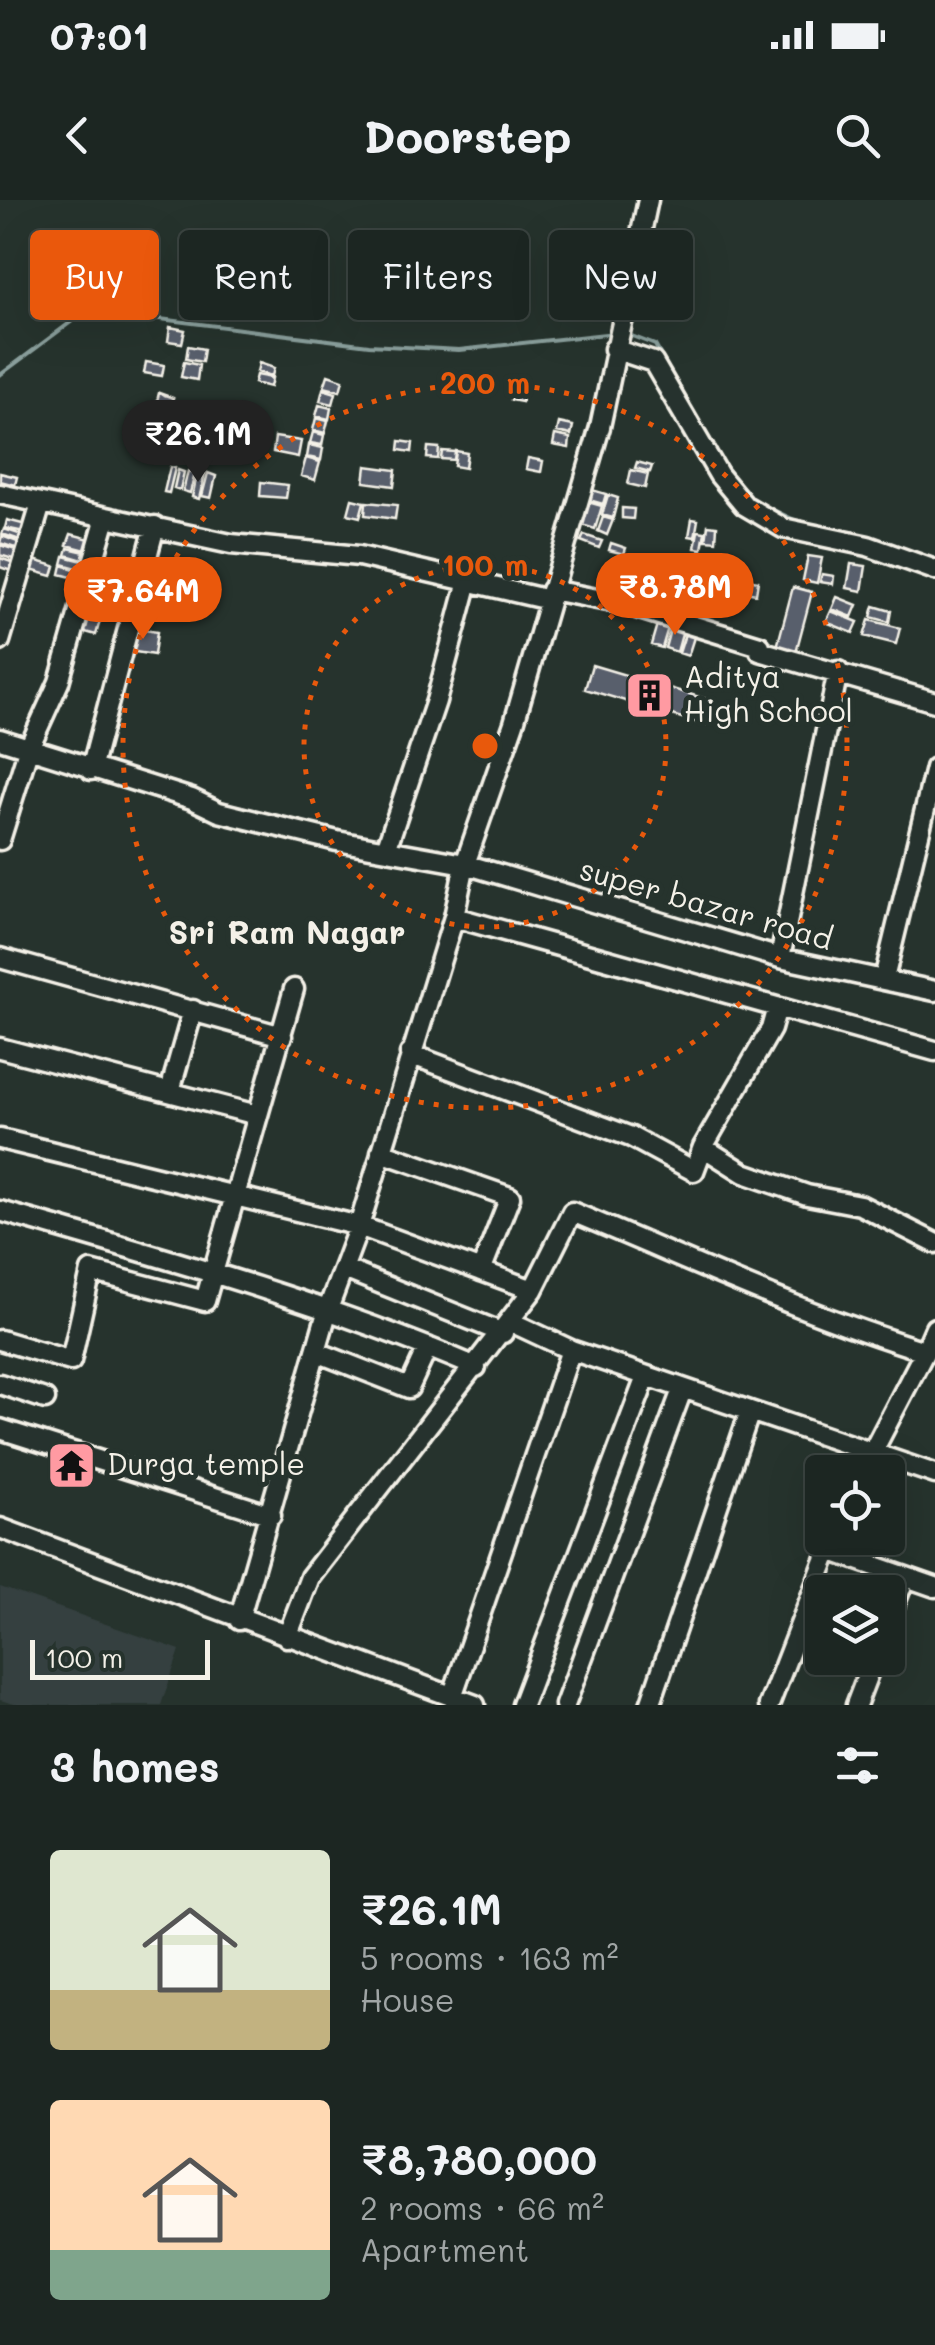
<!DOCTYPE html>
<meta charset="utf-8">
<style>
body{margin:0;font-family:Mali,sans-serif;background:#29322f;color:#f1f3f6;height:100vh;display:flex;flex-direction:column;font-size:38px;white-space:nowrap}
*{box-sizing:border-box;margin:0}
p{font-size:32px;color:#a0a5a5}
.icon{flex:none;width:55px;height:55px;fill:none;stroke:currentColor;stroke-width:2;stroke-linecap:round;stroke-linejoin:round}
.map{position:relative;height:1505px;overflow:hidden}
.side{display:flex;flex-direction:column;background:#1c2622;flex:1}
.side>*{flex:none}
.hud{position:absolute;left:30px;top:30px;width:875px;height:90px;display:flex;gap:20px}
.tools{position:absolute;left:805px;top:1255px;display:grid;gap:20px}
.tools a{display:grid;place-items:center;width:100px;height:100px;border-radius:10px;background:#1c2622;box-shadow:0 10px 40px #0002,0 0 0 2px #3a4340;font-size:50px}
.scale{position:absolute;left:30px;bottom:25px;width:180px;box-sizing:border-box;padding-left:10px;border:5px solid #f4f1e8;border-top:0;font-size:28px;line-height:35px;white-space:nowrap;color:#f4f1e8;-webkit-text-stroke:8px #26332d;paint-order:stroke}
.price{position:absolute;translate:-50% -85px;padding:0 22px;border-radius:35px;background:#ea580c;color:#fff;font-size:32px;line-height:65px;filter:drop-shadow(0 2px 5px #0008)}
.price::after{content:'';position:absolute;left:50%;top:60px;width:30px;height:22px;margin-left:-15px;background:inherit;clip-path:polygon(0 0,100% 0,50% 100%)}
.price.current{background:#222;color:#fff}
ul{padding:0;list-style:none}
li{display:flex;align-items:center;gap:30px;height:250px;padding:0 50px}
li span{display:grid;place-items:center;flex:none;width:280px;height:200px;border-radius:10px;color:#555}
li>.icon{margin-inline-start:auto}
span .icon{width:120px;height:120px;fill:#fffc;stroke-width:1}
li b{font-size:42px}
h2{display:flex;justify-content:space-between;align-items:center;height:120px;padding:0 50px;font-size:42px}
.chip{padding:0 35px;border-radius:10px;background:#1c2622;box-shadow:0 10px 40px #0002,0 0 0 2px #3a4340;font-size:35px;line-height:90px}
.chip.current{background:#ea580c;color:#fff}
.status{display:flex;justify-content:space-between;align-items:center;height:70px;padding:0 50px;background:#1c2622;direction:ltr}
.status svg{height:28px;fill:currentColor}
header{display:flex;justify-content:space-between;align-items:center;height:130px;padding:0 50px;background:#1c2622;font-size:45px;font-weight:800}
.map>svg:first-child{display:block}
.built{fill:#354040}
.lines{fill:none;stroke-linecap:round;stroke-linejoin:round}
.stream{stroke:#8a9f9c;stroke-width:4}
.building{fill:#585e6c;stroke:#f4f1e8;stroke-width:2.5}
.minor-casing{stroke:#f4f1e8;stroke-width:25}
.minor{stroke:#26332d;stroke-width:18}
.ring{fill:none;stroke:#e8590c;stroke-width:5;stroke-dasharray:5 10}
.labels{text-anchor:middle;stroke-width:10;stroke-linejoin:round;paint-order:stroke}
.poi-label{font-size:30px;fill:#f4f1e8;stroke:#26332d;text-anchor:start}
.street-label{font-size:30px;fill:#f4f1e8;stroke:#26332d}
.neighbourhood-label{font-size:32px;font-weight:bold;fill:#f4f1e8;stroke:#26332d}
.centre{fill:#e8590c;stroke:#26332d;stroke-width:5}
.ring-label{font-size:30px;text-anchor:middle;font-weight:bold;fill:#e8590c;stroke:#26332d;stroke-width:10;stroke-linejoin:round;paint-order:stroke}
</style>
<div class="status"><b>07:01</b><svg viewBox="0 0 49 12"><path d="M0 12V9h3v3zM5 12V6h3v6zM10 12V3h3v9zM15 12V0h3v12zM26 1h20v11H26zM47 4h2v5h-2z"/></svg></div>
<header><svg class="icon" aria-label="back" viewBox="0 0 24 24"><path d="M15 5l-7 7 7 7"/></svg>Doorstep<svg class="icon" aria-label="search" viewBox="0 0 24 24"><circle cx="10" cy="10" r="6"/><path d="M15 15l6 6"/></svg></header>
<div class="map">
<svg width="935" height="1505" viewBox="0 0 935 1505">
<rect width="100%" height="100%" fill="#26332d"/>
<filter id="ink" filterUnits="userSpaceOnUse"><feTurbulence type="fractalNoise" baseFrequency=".01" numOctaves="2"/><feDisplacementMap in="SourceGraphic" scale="20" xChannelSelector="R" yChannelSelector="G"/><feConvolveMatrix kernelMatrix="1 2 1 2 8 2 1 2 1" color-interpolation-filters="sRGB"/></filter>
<g filter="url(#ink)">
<!-- built -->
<path class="built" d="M0,1387L180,1450L161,1505H18L0,1500Z"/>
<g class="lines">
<!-- stream -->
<path class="stream" d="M624,133L655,145L688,204
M0,175L87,110L369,145L459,150L615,133
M717,255L752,300L801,323
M907,351L935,359"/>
</g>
<!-- building -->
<path class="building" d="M170,127L185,130L182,143L168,141Z
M188,146L204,149L202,162L186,159Z
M146,162L164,165L162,176L144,173Z
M184,162L199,165L197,180L181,177Z
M259,163L274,168L272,176L257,172Z
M256,175L272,178L270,187L254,183Z
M328,175L343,180L340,191L324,187Z
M323,189L336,193L333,204L320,201Z
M512,190L524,192L522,202L511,200Z
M159,193L173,198L170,205L157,201Z
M319,205L331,208L329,219L316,216Z
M316,218L328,221L325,233L313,230Z
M559,223L573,226L571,235L557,232Z
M313,232L324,235L322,245L310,243Z
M555,235L570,238L569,248L553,245Z
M275,237L301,241L298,257L273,252Z
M400,241L413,243L412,252L399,250Z
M206,245L214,247L210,259L202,257Z
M309,245L323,248L321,260L307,257Z
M428,247L439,248L438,259L427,258Z
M442,251L455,252L454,260L441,259Z
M456,251L467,253L465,268L454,266Z
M306,258L320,262L315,280L301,276Z
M528,258L543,261L541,272L526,269Z
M637,262L652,266L650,272L635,268Z
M366,266L396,270L394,286L364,282Z
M170,267L175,268L169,293L164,292Z
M178,270L184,272L180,290L174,288Z
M631,270L648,274L645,288L628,284Z
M188,271L195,273L190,293L183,291Z
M198,271L205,273L199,299L192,297Z
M0,273L17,277L15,285L0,281Z
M208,273L216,276L211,298L202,296Z
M261,282L288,285L286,298L260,296Z
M592,290L606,294L603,304L589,300Z
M608,295L618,298L613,318L602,315Z
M352,299L364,302L360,317L348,314Z
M366,302L397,305L395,319L365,315Z
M588,302L602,306L595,329L582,325Z
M622,308L634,309L633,319L622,318Z
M603,317L613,320L607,335L598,331Z
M692,319L698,320L695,337L689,336Z
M7,320L30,326L29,333L5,328Z
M708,325L717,326L716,341L706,340Z
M4,329L25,336L23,341L2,334Z
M698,331L705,332L702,349L695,348Z
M71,334L90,339L86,350L67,345Z
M584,335L602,341L599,348L581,341Z
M2,336L23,344L21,350L0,343Z
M611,343L626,348L624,354L609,350Z
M0,345L19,351L16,360L0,355Z
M68,348L85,352L83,360L66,355Z
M64,356L83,361L81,369L62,364Z
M808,356L822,358L817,383L803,380Z
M0,358L17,364L14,372L0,367Z
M30,359L55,366L52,376L27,369Z
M851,364L866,366L862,391L847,388Z
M62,365L81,371L79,379L60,374Z
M716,373L724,375L722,388L714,386Z
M822,374L834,376L833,384L820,382Z
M732,376L758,381L756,394L730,389Z
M95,377L113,382L111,389L93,384Z
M116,377L132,381L130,393L113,389Z
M793,387L812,392L796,452L777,447Z
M837,397L857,405L852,417L832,409Z
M142,398L165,403L162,417L139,412Z
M874,406L891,411L889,422L871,417Z
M84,409L102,413L96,435L78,430Z
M831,411L858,422L853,433L826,422Z
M869,420L900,428L896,444L864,436Z
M658,421L669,424L662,448L651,445Z
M672,423L684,427L677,452L665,448Z
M133,428L157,432L154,455L129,451Z
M687,428L696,431L688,456L679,453Z
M592,465L713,501L705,525L585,489Z"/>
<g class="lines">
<defs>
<path id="minor" d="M614,149L653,162L719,275L744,305L783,328L868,346L935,370
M0,294L231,344L359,356L549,400
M551,390L623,404L760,446V451L935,502
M0,441L41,304
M0,539L192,599L219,612L337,641L465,664L780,758L935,791
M91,570L155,326
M0,640L28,550L59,482L106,317
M386,649L436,501L468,381
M454,717L935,851
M0,758L282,836
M780,758L838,471
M884,779L935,568
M0,848L257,915
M410,854L631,937L694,971L703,947L744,973L807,995L860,1005L935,1043
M170,891L193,810
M0,939L359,1026L533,1090
M703,947L771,829L777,807
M381,952L510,997L481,1071
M0,1011C161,1057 321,1101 476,1167
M344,1069L503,1133
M511,1122L571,1150
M0,1140L71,1161L91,1071L205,1101L294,789
M317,1152L409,1188L428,1147
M0,1184L45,1199
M0,1229L271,1315
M862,1272L925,1151
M0,1328L475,1505
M239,1420L328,1109L359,1026L454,717L465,664L514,523L563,354L600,227L648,0
M888,1422L905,1377
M287,1437L310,1377L533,1090L572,1012C689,1060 803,1114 925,1151L935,1128
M452,1497L571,1150L935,1274
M522,1505L646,1177
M565,1505L682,1190
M650,1505L750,1211
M769,1505L829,1350L935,1387
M856,1505L874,1458"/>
</defs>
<!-- minor casing -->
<use href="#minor" class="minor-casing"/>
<!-- minor -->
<use href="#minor" class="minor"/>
</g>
</g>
<!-- distance rings -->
<g class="ring">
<circle cx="485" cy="546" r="181"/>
<circle cx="485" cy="546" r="362"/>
</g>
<!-- icons -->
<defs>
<symbol id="building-square" viewBox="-11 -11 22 22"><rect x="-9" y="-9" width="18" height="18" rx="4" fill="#ff9aa2" stroke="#26332d"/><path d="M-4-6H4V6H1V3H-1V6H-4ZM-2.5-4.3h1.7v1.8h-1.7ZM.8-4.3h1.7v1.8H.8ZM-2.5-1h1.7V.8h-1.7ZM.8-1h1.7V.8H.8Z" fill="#111"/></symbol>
<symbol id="temple-square" viewBox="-11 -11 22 22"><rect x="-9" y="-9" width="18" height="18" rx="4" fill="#ff9aa2" stroke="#26332d"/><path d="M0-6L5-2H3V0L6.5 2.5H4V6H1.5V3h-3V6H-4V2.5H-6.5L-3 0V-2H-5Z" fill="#111"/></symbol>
</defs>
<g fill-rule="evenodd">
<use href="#building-square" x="622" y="468" width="55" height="55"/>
<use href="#temple-square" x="44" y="1238" width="55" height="55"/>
</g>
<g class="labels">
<!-- poi labels -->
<g class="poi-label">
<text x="684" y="488">Aditya<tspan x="684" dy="34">High School</tspan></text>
<text x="107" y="1275">Durga temple</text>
</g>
<!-- street labels -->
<g class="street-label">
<text transform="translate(706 705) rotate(16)" y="10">super bazar road</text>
</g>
<!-- neighbourhood labels -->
<g class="neighbourhood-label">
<text x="287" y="744">Sri Ram Nagar</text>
</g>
</g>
<circle cx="485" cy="546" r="15" class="centre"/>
<g class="ring-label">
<text x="485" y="194">200 m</text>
<text x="485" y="376">100 m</text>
</g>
</svg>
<div class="tools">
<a><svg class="icon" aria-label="locate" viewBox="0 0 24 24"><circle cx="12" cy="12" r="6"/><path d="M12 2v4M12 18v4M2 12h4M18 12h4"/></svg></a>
<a><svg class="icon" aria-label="layers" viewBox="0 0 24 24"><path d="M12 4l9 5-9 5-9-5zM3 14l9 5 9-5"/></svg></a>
</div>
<div class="scale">100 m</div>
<b class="price current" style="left:198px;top:285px">₹26.1M</b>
<b class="price" style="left:675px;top:438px">₹8.78M</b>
<b class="price" style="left:143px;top:442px">₹7.64M</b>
<div class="hud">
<a class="chip current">Buy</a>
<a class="chip">Rent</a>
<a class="chip">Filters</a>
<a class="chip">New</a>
</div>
</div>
<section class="side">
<h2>3 homes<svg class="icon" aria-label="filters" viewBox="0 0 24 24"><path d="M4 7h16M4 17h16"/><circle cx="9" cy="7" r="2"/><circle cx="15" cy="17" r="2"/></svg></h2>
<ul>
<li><span style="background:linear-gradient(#dfe7d0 70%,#c2b280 0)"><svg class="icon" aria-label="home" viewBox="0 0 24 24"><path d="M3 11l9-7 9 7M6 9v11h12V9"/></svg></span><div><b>₹26.1M</b><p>5 rooms · 163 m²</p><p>House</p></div></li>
<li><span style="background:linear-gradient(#ffd9b3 75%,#7fa58c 0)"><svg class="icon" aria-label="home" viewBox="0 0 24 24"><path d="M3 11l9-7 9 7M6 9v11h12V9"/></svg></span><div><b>₹8,780,000</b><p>2 rooms · 66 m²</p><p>Apartment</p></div></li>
</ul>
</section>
